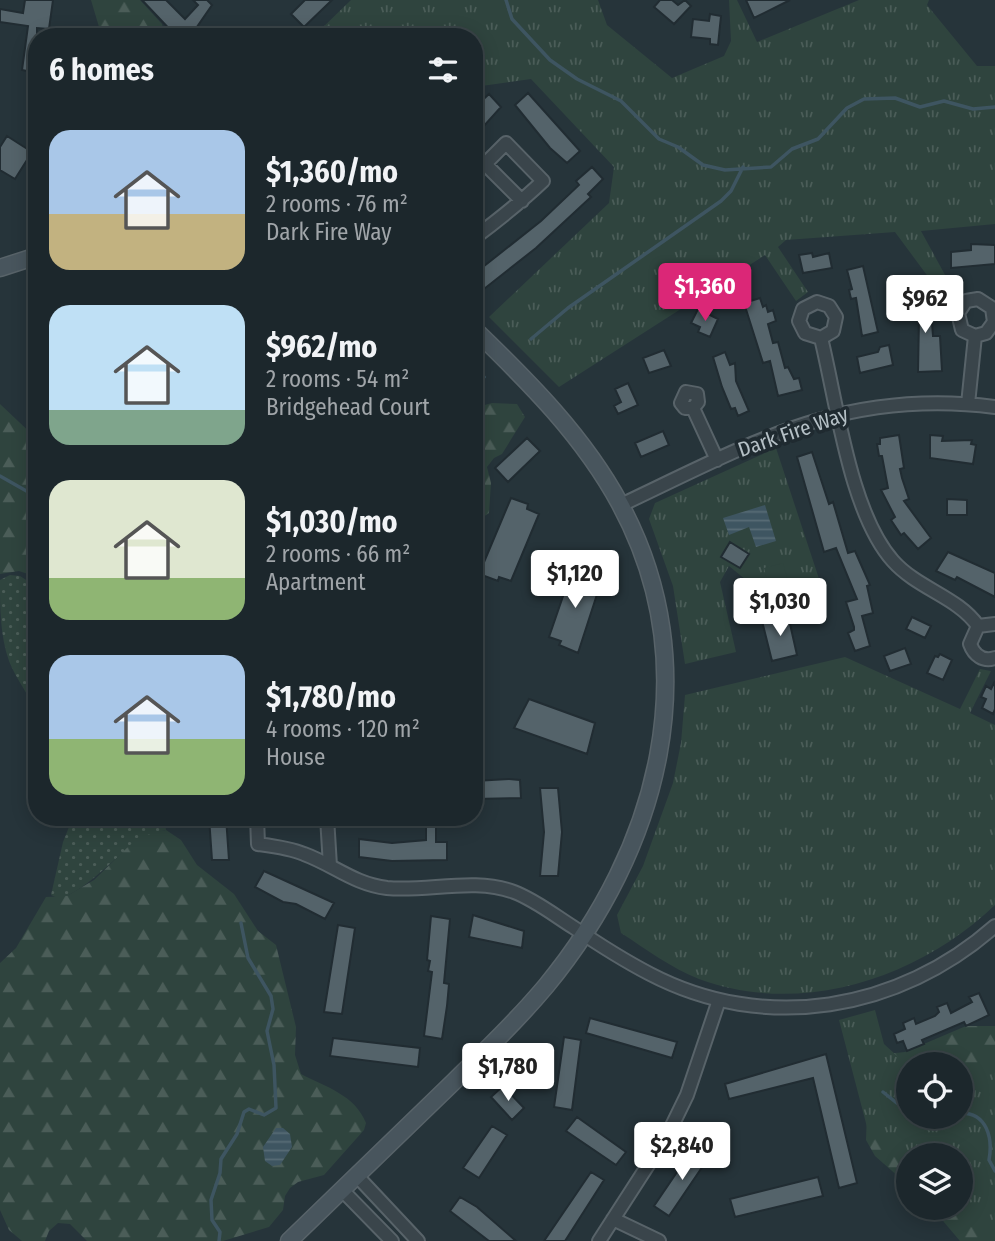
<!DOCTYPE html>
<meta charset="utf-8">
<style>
body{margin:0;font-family:"Fira Sans Condensed",sans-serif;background:#293338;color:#f1f3f6;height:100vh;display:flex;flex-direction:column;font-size:26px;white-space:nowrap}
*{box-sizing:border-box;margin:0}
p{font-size:23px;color:#a0a5a9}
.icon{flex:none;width:38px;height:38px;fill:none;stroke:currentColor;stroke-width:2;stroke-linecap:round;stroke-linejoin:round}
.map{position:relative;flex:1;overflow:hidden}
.side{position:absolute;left:28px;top:28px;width:455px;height:798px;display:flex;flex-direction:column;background:#1c272c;border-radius:28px;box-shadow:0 4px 18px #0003,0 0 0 2px #3a4448}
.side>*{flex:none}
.fabs{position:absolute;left:896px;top:1052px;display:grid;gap:14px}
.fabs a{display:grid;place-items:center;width:77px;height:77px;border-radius:50%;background:#1c272c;box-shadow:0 4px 18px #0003,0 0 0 2px #3a4448;font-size:35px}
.price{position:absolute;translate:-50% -60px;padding:0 16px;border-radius:7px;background:#fff;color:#222;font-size:23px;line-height:46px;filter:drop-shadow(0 2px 4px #0008)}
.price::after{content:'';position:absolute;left:50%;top:42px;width:21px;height:16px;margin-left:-10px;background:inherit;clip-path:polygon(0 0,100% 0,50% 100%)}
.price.active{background:#db2777;color:#fff}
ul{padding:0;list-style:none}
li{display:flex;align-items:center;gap:21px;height:175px;padding:0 21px}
li span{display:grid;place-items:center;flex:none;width:196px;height:140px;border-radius:21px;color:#555}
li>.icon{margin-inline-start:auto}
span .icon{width:84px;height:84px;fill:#fffc;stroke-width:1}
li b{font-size:30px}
h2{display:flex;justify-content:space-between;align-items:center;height:84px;padding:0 21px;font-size:30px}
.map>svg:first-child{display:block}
.grass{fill:url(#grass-dots)}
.forest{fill:url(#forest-firs);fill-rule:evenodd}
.park{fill:url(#park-tufts)}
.garden{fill:#2f443e}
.water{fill:url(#water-rules)}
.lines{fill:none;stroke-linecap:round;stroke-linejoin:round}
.stream{stroke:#3e5561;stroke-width:3.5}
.building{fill:#54636a;stroke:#212c32;stroke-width:2}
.street-casing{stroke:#586369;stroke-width:16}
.secondary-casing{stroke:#586369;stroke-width:19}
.street{stroke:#3a454b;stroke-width:12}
.secondary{stroke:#48555d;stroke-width:16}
.labels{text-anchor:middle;stroke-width:7;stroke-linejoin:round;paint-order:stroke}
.street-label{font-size:21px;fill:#b5c0c6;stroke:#1f2a30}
</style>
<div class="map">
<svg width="995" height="1241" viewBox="0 0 995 1241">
<defs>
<pattern id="grass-dots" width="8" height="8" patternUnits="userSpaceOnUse" patternTransform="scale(1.75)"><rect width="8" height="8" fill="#2f443e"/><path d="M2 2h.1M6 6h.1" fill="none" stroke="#4b5d58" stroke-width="1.8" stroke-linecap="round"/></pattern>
<pattern id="forest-firs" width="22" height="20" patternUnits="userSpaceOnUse" patternTransform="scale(1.75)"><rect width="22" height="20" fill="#2f443e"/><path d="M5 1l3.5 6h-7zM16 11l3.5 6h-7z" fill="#4b5d58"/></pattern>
<pattern id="park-tufts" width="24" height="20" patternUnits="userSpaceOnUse" patternTransform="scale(1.75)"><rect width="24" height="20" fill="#2f443e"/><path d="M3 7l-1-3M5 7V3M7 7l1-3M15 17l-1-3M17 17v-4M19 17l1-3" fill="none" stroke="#4b5d58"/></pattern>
<pattern id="water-rules" width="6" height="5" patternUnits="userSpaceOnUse" patternTransform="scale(1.75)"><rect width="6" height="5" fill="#3e5561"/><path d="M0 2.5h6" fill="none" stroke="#586c76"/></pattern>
</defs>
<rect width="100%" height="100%" fill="#26343a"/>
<!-- grass -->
<path class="grass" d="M10,575L20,576L37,587V718C31,695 17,682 9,661C0,635 0,608 0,580Z
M73,817H164L166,830C123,839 101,883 60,899L51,895L63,842Z"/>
<!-- forest -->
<path class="forest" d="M91,0H140L162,24L165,37H102Z
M492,403L517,404L525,417L502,454L494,458L487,467L491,483L489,513L474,523V408Z
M0,404L37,439V577L19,571L0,574Z
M166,830L181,840L197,865L234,894L258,931L276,945L296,1027L295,1055L301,1074C326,1087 355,1095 366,1123L364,1130L324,1175L298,1182L290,1188L285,1196L283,1210L269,1227L223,1241H87L70,1224L58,1223L49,1231L45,1241H22L9,1230L0,1210V963L16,948L46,897L67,896L94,880L130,845L151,833Z
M966,1026H995V1241H960L932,1208H961V1155H908V1185L875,1156L866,1140L868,1084L886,1054L905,1052ZM908,1064H961V1116H908Z"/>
<!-- park -->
<path class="park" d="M351,0H598L607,25L672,78L724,56L731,41L729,0H737L757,42L859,0H929L927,5L977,66H995V224L921,231L956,295L949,305L895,232L786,240L778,247L808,292L796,301L765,255L559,387L489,317L609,203L614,167L531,79L474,87V37H285L316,34Z
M776,448L825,597L758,613L751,584L729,566L720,582L736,652L685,664L673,586L649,519L655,503Z
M845,657L960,709L980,669L991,671L970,713L995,725V905C919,978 802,1017 699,979C671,968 646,949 621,933L617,915L643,866L673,783L681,743L685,695Z
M875,1010L884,1044L908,1066V1116H961V1074L995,1063V1241L958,1208H961V1155H908V1163L867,1127L839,1020Z"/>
<!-- garden -->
<path class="garden" d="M783,563L791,592L772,597L764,568Z"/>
<!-- water -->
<path class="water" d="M765,505L776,541L756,547L749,527L729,535L723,518Z
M276,1128H283L290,1134L292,1147L280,1165L272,1166L265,1161L263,1147Z"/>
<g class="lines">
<!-- stream -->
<path class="stream" d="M506,0L512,19L550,60L577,79L621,101L659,139L678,147L703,165L725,170L771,167L792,149L818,139L847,108L864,99L895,98L920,107L944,101L973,109L995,107
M531,339L568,308L721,201L731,191L743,167
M474,383L484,377
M0,476L37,497
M883,1092L908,1112
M961,1113C987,1113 993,1138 989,1160L995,1171
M916,1116L936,1123L956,1116
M219,1241L220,1232L212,1220L211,1200L220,1173L221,1159L237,1134L244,1112L249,1109L264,1115L276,1108L274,1065L267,1031L273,1009L271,996L248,958L241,923"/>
</g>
<!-- building -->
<path class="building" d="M25,0H53L49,29L37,28V73L22,70L28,26L0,22V9L23,13Z
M142,0H166L185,19L198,5L193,0H207L212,5L190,37H177Z
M305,0H332L304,27L291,14Z
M660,0H672L678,5L685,0L691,6L674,24L654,7Z
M746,0H790L754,18Z
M710,14L721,16L718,45L710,44V39L691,37L693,19L709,21Z
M528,93L580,151L567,163L550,148L515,105Z
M489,94L501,107L474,137V108Z
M7,136L32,152L15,179L0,170V147Z
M592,167L603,179L588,194L591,197L536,248L484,289L474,279V274L541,221L579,185L576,181Z
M971,244L995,245V264L951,268V252L971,250Z
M812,253L813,257L829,253L832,268L803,273L799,255Z
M863,266L878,332L862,336L856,298L851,299L849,290L852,289L847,270Z
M930,297L933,336H940L942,371L918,372L919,318H908L904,298Z
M760,298L763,307L766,305L768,312L773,310L776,321L768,324L773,343L778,342L785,368L788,367L794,379L799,378L802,390L778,396L770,361L763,363L744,303Z
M698,309L718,319L710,337L698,332L700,327L691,323Z
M889,345L893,365L860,373L857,357L878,352L880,347Z
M664,350L671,366L649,373L643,358Z
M725,352L730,365L735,363L736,381L749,411L738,416L735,408L731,409L722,387L713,357Z
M628,383L638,405L618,414L614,406L621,402L615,389Z
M663,431L669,445L641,457L635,443Z
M899,435L904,468L900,469L902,478L909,499L904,501L931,538L918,549L904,533L901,535L891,520L895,517L881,490L888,488L882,456H879L877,444H880V438Z
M930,435L943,436L942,441L972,440L971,444L976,445L973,464L930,458Z
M527,438L540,451L508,482L495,468Z
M812,452L829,504L833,502L848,553L855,551L870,585L867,586L873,613L862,616L870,646L855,651L848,633L854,630V627L846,602L857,599L836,548L824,552L797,457Z
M511,498L528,504L527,509L539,514L511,581L499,577L498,581L479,574Z
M947,499L967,500V515H947Z
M730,542L749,554L740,568L721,557Z
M948,552L995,573V597L957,577L955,580L936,571Z
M572,570L602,579L578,653L559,645L561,641L549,637Z
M788,615L797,655L772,661L762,621Z
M912,617L931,626L925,638L906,629Z
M905,648L911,664L890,671L884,656Z
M940,654L952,660L943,680L927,673L935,656L938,657Z
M995,681V709L993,714L982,708L986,699L981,697L986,686L991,689Z
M529,699L595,723L587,754L514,728Z
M509,779L520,780L521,798L474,799V781Z
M540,788H558L562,832L558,876H540L544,832Z
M209,817H226L229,860H212Z
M426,817H436V842H447V860L392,861L359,857V839L392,843L426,840Z
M264,871L334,903L325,919L296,904L283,902L255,887Z
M473,915L524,931L522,948L469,937Z
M431,916L450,919L444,983L449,984L447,1006L442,1039L424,1036L432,972L428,971L430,961L427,960Z
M338,925L355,928L342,1014L324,1012Z
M979,993L989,1015L966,1026L964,1022L922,1040L924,1044L907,1051L903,1041L897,1043L894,1034L905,1029L903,1023L914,1018L916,1024L935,1016L939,1012L937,1007L947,1003L951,1013L972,1002L969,997Z
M590,1018L677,1042L672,1058L586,1033Z
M564,1037L581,1040L572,1110L554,1107Z
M333,1038L420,1048L418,1067L330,1056Z
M826,1054L857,1183L839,1188L813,1078L729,1099L725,1084Z
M503,1086L524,1108L512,1120L491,1097Z
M577,1117L626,1152L616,1165L566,1131Z
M492,1126L507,1135L479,1178L463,1168Z
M694,1147L709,1157L669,1216L654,1206Z
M591,1172L604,1180L565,1241H544Z
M818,1177L823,1196L735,1217L730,1199Z
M460,1197L477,1207L516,1241H489L450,1211Z"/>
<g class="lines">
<defs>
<path id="street" d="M474,238C498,220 521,202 543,181L506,143L485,164L522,201
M821,338L833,331L836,317L829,306L817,302L803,309L799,321L805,333L821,338C837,403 850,513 893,561C918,589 958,597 978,626
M968,404L975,336L962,330L958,313L966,301L978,299L992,308L994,322L986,333L975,336
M693,408H685L681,403L686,392L697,394L698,402L693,408L717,460
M621,505C752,443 844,388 995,407
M995,624L978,626L970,644C974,655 983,662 995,658
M257,817L258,844C273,846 290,848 304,854C334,865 354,884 387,888C428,892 474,877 514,892C535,900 554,915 573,927C598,944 623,960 650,974C765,1034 899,1011 995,926
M327,817L330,866
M357,1176L418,1241
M342,1190L392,1241
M613,1219L659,1241
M599,1241L668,1134L687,1095L719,1000"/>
<path id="secondary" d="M0,268L37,256
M289,1241C340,1192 391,1143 441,1094C477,1059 514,1024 546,986C659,849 708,667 620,504C584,437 529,382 474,329"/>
</defs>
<!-- street casing -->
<use href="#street" class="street-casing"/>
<!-- secondary casing -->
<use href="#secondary" class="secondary-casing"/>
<!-- street -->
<use href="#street" class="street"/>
<!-- secondary -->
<use href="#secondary" class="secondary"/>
</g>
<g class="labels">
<!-- street labels -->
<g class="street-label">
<text transform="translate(793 432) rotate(-19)" y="7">Dark Fire Way</text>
</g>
</g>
</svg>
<div class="fabs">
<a><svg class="icon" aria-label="locate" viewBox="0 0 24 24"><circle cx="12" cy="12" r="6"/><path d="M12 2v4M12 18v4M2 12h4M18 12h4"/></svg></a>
<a><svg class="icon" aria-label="layers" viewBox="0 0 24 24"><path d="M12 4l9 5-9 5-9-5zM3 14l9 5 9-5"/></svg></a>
</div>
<b class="price active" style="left:705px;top:323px">$1,360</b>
<b class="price" style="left:925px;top:335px">$962</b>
<b class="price" style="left:575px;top:610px">$1,120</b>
<b class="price" style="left:780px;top:638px">$1,030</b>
<b class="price" style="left:508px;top:1103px">$1,780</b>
<b class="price" style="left:682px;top:1182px">$2,840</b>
<section class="side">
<h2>6 homes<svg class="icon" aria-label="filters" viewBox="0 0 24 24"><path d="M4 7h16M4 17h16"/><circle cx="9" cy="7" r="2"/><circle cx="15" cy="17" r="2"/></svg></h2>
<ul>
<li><span style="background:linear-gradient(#a9c7e8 60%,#c2b280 0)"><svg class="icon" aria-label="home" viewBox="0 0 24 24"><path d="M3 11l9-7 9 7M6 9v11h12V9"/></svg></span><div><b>$1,360/mo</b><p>2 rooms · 76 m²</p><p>Dark Fire Way</p></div></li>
<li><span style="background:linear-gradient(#bfe0f5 75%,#7fa58c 0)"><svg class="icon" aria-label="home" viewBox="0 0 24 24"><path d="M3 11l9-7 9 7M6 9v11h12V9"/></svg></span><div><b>$962/mo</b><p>2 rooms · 54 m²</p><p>Bridgehead Court</p></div></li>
<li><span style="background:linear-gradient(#dfe7d0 70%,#8fb573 0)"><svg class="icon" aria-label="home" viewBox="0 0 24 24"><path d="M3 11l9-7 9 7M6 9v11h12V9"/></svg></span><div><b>$1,030/mo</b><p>2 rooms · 66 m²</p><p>Apartment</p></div></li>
<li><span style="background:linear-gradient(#a9c7e8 60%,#8fb573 0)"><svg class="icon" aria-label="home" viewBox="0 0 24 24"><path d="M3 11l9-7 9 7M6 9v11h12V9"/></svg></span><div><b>$1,780/mo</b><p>4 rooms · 120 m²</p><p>House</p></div></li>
</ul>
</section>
</div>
